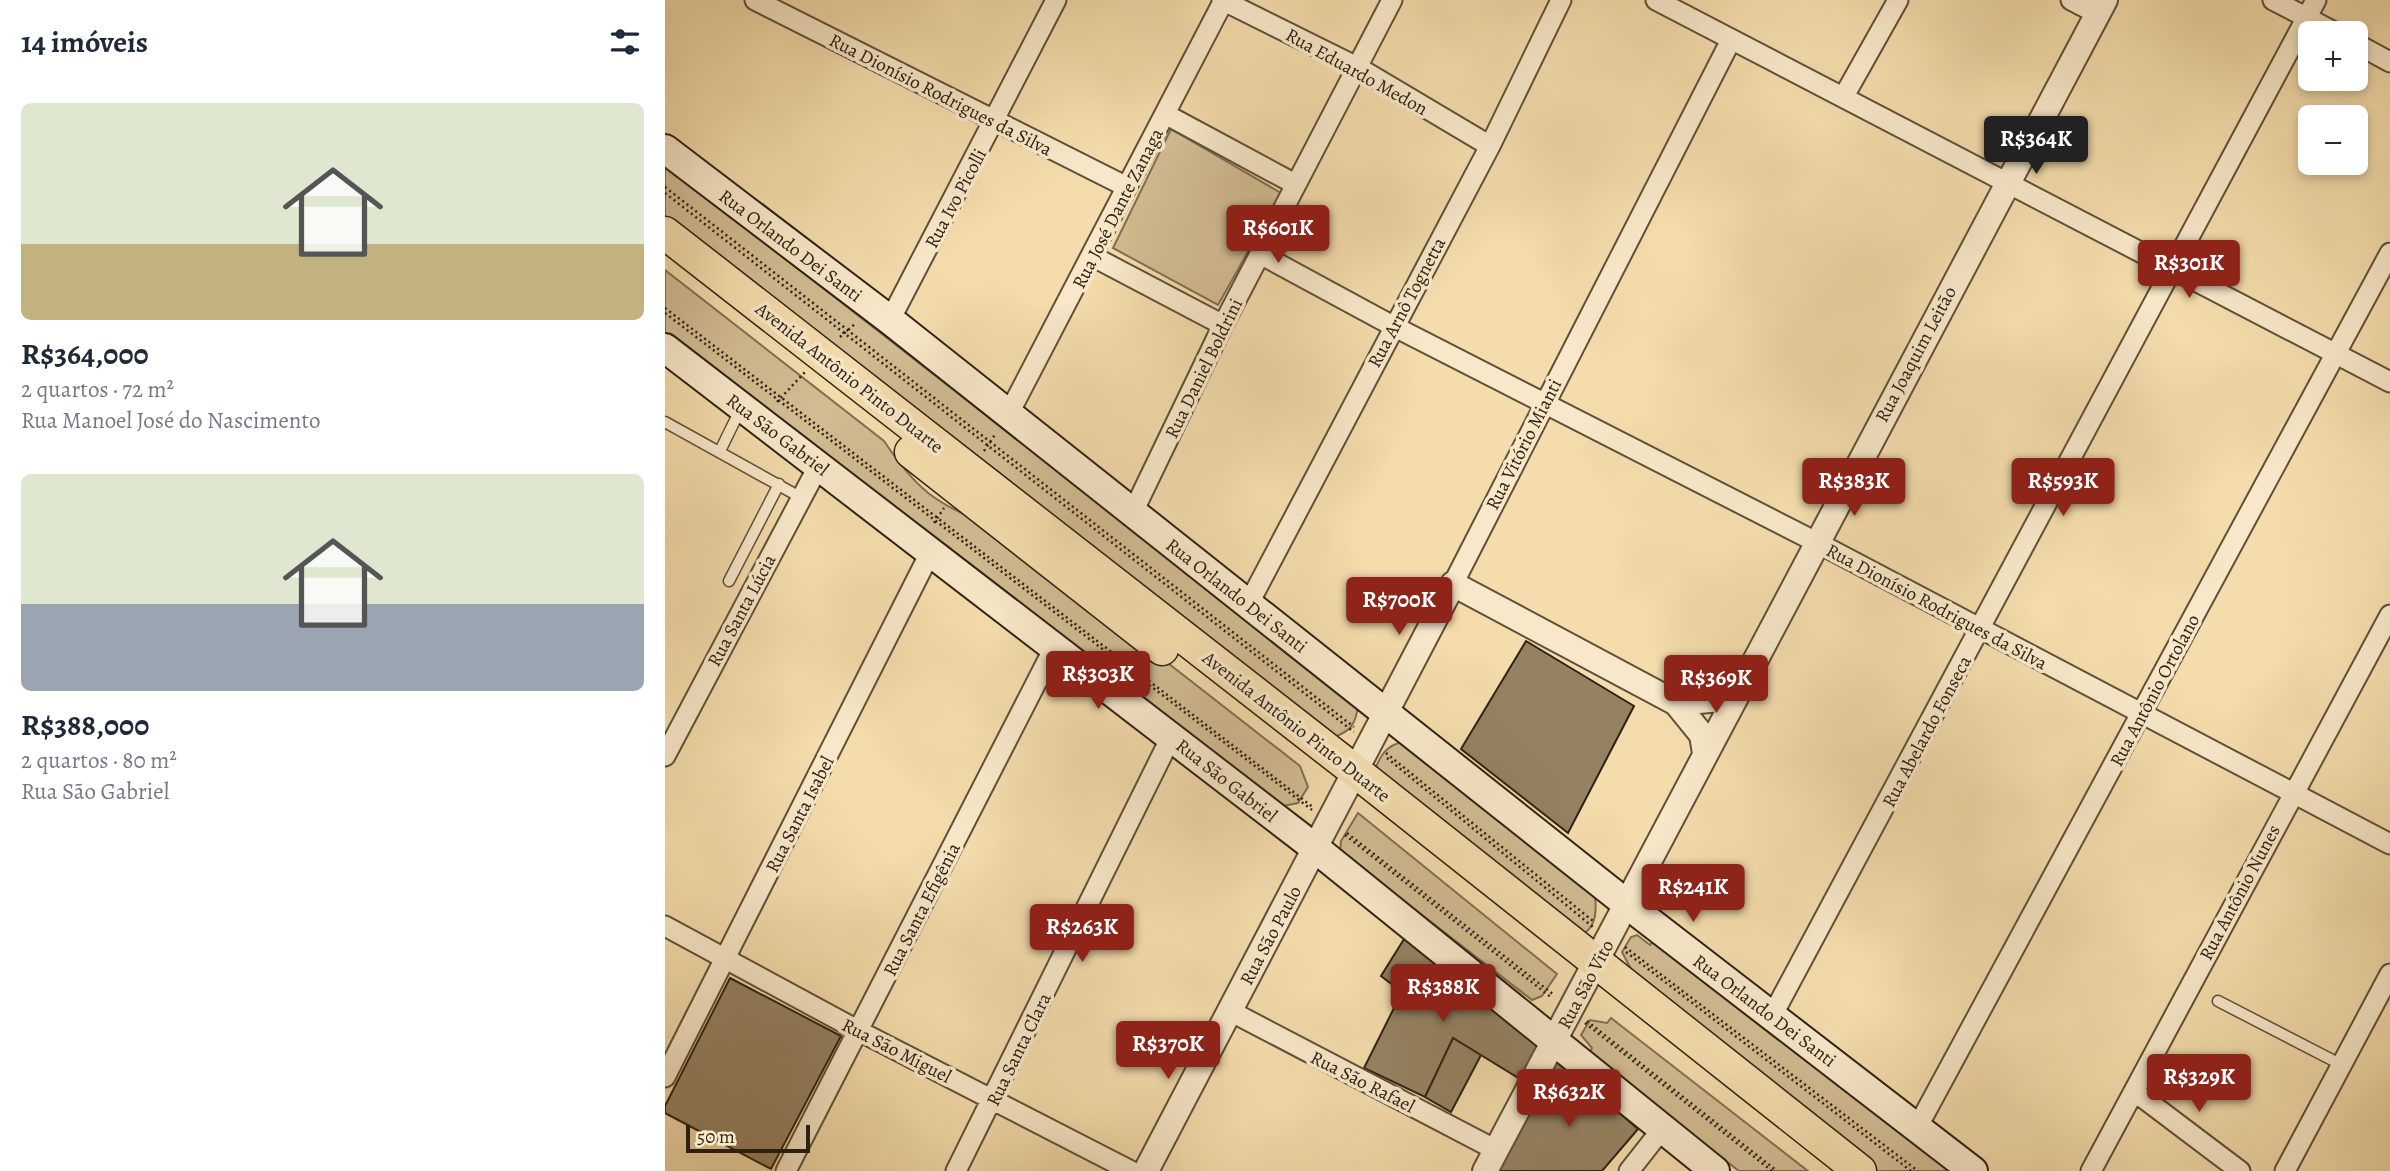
<!DOCTYPE html>
<html lang="pt">
<meta charset="utf-8">
<style>
body{margin:0;font-family:Alegreya,serif;background:#f2f2f3;color:#1f2937;height:100vh;display:flex;flex-direction:column;font-size:26px;white-space:nowrap}
*{box-sizing:border-box;margin:0}
p{font-size:23px;color:#747a83}
.icon{flex:none;width:38px;height:38px;fill:none;stroke:currentColor;stroke-width:2;stroke-linecap:round;stroke-linejoin:round}
.map{position:relative;flex:1;overflow:hidden}
.panel{display:flex;flex-direction:column;background:#fff;width:665px}
.panel>*{flex:none}
.tools{position:absolute;left:1633px;top:21px;display:grid;gap:14px}
.tools a{display:grid;place-items:center;width:70px;height:70px;border-radius:10px;background:#fff;box-shadow:0 4px 10px #0003;font-size:35px}
.scale{position:absolute;left:21px;bottom:18px;width:124px;box-sizing:border-box;padding-left:7px;border:4px solid #2e2112;border-top:0;font-size:19px;line-height:24px;white-space:nowrap;color:#2e2112;-webkit-text-stroke:5px #f8e8c9;paint-order:stroke}
.price{position:absolute;translate:-50% -60px;padding:0 16px;border-radius:7px;background:#8f2418;color:#fff;font-size:23px;line-height:46px;filter:drop-shadow(0 2px 4px #0008)}
.price::after{content:'';position:absolute;left:50%;top:42px;width:21px;height:16px;margin-left:-10px;background:inherit;clip-path:polygon(0 0,100% 0,50% 100%)}
.price.active{background:#222;color:#fff}
ul{padding:0;list-style:none}
li{display:grid;align-content:center;gap:14px;height:371px;padding:0 21px}
li span{display:grid;place-items:center;height:217px;border-radius:10px;color:#555}
li>.icon{margin-inline-start:auto}
span .icon{width:126px;height:126px;fill:#fffc;stroke-width:1}
li b{font-size:30px}
h2{display:flex;justify-content:space-between;align-items:center;height:84px;padding:0 21px;font-size:30px}
main{display:flex;flex:1;min-height:0}
.map>svg:first-child{display:block}
.green{fill:#d2bc92;stroke:#806e52;stroke-width:2}
.building{fill:#958262;stroke:#2e2112;stroke-width:2}
.lines{fill:none;stroke-linecap:round;stroke-linejoin:round}
.service-casing{stroke:#605038;stroke-width:13}
.minor-casing{stroke:#605038;stroke-width:23}
.tertiary-casing{stroke:#605038;stroke-width:28}
.secondary-casing{stroke:#2e2112;stroke-width:32}
.primary-casing{stroke:#2e2112;stroke-width:35}
.path{stroke:#2e2112;stroke-width:2.5;stroke-dasharray:2 3.5;stroke-linecap:butt}
.service{stroke:#f8e8c9;stroke-width:10}
.minor{stroke:#f8e8c9;stroke-width:19}
.tertiary{stroke:#f8e8c9;stroke-width:24}
.secondary{stroke:#f8e8c9;stroke-width:28}
.primary{stroke:#f4dcac;stroke-width:32}
.labels{text-anchor:middle;stroke-width:7;stroke-linejoin:round;paint-order:stroke}
.street-label{font-size:19px;fill:#2e2112;stroke:#f8e8c9}
</style>
<main>
<section class="panel">
<h2>14 imóveis<svg class="icon" aria-label="filters" viewBox="0 0 24 24"><path d="M4 7h16M4 17h16"/><circle cx="9" cy="7" r="2"/><circle cx="15" cy="17" r="2"/></svg></h2>
<ul>
<li><span style="background:linear-gradient(#dfe7d0 65%,#c2b280 0)"><svg class="icon" aria-label="home" viewBox="0 0 24 24"><path d="M3 11l9-7 9 7M6 9v11h12V9"/></svg></span><div><b>R$364,000</b><p>2 quartos · 72 m²</p><p>Rua Manoel José do Nascimento</p></div></li>
<li><span style="background:linear-gradient(#dfe7d0 60%,#9aa5b1 0)"><svg class="icon" aria-label="home" viewBox="0 0 24 24"><path d="M3 11l9-7 9 7M6 9v11h12V9"/></svg></span><div><b>R$388,000</b><p>2 quartos · 80 m²</p><p>Rua São Gabriel</p></div></li>
</ul>
</section>
<div class="map">
<svg width="1725" height="1171" viewBox="0 0 1725 1171">
<rect width="100%" height="100%" fill="#f4dcac"/>
<filter id="stains"><feTurbulence type="fractalNoise" baseFrequency=".00286" numOctaves="4"/><feColorMatrix values="0 0 0 0 .2 0 0 0 0 .09 0 0 0 0 .02 0 0 0 .5 -.17"/></filter>
<radialGradient id="worn" r=".72"><stop offset=".6" stop-color="#630" stop-opacity="0"/><stop offset="1" stop-color="#630" stop-opacity=".3"/></radialGradient>
<!-- green -->
<path class="green" d="M506,129L616,193L553,305L448,248Z
M0,165L693,705C691,725 685,732 666,738L0,223Z
M0,270L219,441C251,489 271,505 326,525L635,766L643,787L633,803L618,806L0,333Z
M738,742L930,891C931,907 933,923 920,933L709,772C715,756 721,745 738,742Z
M693,813L892,974L877,996L867,1000L675,852L676,841Z
M972,935L985,945L989,941L1286,1171H1211L966,980L969,975L957,952L966,937Z
M946,1018L1143,1171H1074L924,1054L927,1048L916,1035L925,1020L942,1023Z"/>
<!-- building -->
<path class="building" d="M861,641L969,706L903,833L796,749Z
M741,936L880,1042L860,1082L788,1038L760,1097L699,1068L737,992L716,976Z
M65,978L176,1036L106,1169L0,1113V1106Z
M788,1038L816,1055L786,1112L760,1097Z
M893,1059L973,1129L937,1171H834Z"/>
<g class="lines">
<defs>
<path id="service" d="M0,422L135,497
M55,451L76,408
M64,581L114,484
M1553,1001L1677,1065"/>
<path id="minor" d="M90,0L462,187
M557,0L692,67L825,146
M991,0L1725,382
M1406,0L1433,14
M1608,0L1671,33
M1690,43L1725,62
M1179,96L1233,0
M500,114L630,184
M595,254L728,326L1151,542L1725,844
M427,256L558,325
M225,320L391,0
M343,415L559,0
M467,514L558,325L727,0
M788,584L1066,40
M584,603L825,146L896,0
M0,756L154,465
M0,926L194,1031L466,1171
M565,1011L831,1150
M1107,1016L1651,0
M0,1077L266,551
M1469,1091L1575,1171
M1253,1126L1725,253
M121,1171L390,646
M291,1171L506,737
M964,1171L997,1129
M1426,1171L1725,615
M1620,1171L1725,974"/>
<path id="tertiary" d="M1011,703L1037,735L1040,753
M481,1171L788,584L1011,703L1056,699L1076,684
M820,1171L1440,0"/>
<path id="secondary" d="M0,149L225,320L963,905L1308,1171
M0,348L650,848L1050,1171"/>
<path id="primary" d="M0,233L690,771L1195,1171
M246,452L497,649"/>
</defs>
<!-- service casing -->
<use href="#service" class="service-casing"/>
<!-- minor casing -->
<use href="#minor" class="minor-casing"/>
<!-- tertiary casing -->
<use href="#tertiary" class="tertiary-casing"/>
<!-- secondary casing -->
<use href="#secondary" class="secondary-casing"/>
<!-- primary casing -->
<use href="#primary" class="primary-casing"/>
<!-- path -->
<path class="path" d="M0,187L689,727
M0,193L689,732
M0,308L649,808
M0,313L647,810
M175,337L191,323
M112,402L141,371
M319,451L331,433
M269,523L279,508
M721,753L928,921
M722,758L928,927
M682,833L889,995
M680,835L887,998
M960,947L1253,1171
M961,952L1246,1171
M922,1021L1112,1171
M920,1023L1107,1171"/>
<!-- service -->
<use href="#service" class="service"/>
<!-- minor -->
<use href="#minor" class="minor"/>
<!-- tertiary -->
<use href="#tertiary" class="tertiary"/>
<!-- secondary -->
<use href="#secondary" class="secondary"/>
<!-- primary -->
<use href="#primary" class="primary"/>
</g>
<g class="labels">
<!-- street labels -->
<g class="street-label">
<text transform="translate(692 71) rotate(29)" y="7">Rua Eduardo Medon</text>
<text transform="translate(276 94) rotate(27)" y="7">Rua Dionísio Rodrigues da Silva</text>
<text transform="translate(290 198) rotate(-62)" y="7">Rua Ivo Picolli</text>
<text transform="translate(452 208) rotate(-63)" y="7">Rua José Dante Zanaga</text>
<text transform="translate(126 245) rotate(37)" y="7">Rua Orlando Dei Santi</text>
<text transform="translate(741 302) rotate(-62)" y="7">Rua Arnô Tognetta</text>
<text transform="translate(1250 354) rotate(-62)" y="7">Rua Joaquim Leitão</text>
<text transform="translate(538 368) rotate(-64)" y="7">Rua Daniel Boldrini</text>
<text transform="translate(185 377) rotate(38)" y="7">Avenida Antônio Pinto Duarte</text>
<text transform="translate(113 434) rotate(37)" y="7">Rua São Gabriel</text>
<text transform="translate(858 444) rotate(-63)" y="7">Rua Vitório Mianti</text>
<text transform="translate(572 595) rotate(38)" y="7">Rua Orlando Dei Santi</text>
<text transform="translate(1272 606) rotate(28)" y="7">Rua Dionísio Rodrigues da Silva</text>
<text transform="translate(76 610) rotate(-62)" y="7">Rua Santa Lúcia</text>
<text transform="translate(1489 690) rotate(-62)" y="7">Rua Antônio Ortolano</text>
<text transform="translate(632 726) rotate(38)" y="7">Avenida Antônio Pinto Duarte</text>
<text transform="translate(1261 731) rotate(-62)" y="7">Rua Abelardo Fonseca</text>
<text transform="translate(562 780) rotate(38)" y="7">Rua São Gabriel</text>
<text transform="translate(134 814) rotate(-63)" y="7">Rua Santa Isabel</text>
<text transform="translate(1574 892) rotate(-62)" y="7">Rua Antônio Nunes</text>
<text transform="translate(256 909) rotate(-63)" y="7">Rua Santa Efigênia</text>
<text transform="translate(605 935) rotate(-62)" y="7">Rua São Paulo</text>
<text transform="translate(920 984) rotate(-62)" y="7">Rua São Vito</text>
<text transform="translate(1100 1010) rotate(37)" y="7">Rua Orlando Dei Santi</text>
<text transform="translate(353 1049) rotate(-64)" y="7">Rua Santa Clara</text>
<text transform="translate(232 1050) rotate(27)" y="7">Rua São Miguel</text>
<text transform="translate(698 1081) rotate(27)" y="7">Rua São Rafael</text>
</g>
</g>
<rect width="100%" height="100%" filter="url(#stains)"/>
<rect width="100%" height="100%" fill="url(#worn)"/>
</svg>
<div class="tools">
<a>+</a>
<a>−</a>
</div>
<div class="scale">50 m</div>
<b class="price active" style="left:1371px;top:176px">R$364K</b>
<b class="price" style="left:613px;top:265px">R$601K</b>
<b class="price" style="left:1524px;top:300px">R$301K</b>
<b class="price" style="left:1189px;top:518px">R$383K</b>
<b class="price" style="left:1398px;top:518px">R$593K</b>
<b class="price" style="left:734px;top:637px">R$700K</b>
<b class="price" style="left:433px;top:711px">R$303K</b>
<b class="price" style="left:1051px;top:715px">R$369K</b>
<b class="price" style="left:1028px;top:924px">R$241K</b>
<b class="price" style="left:417px;top:964px">R$263K</b>
<b class="price" style="left:778px;top:1024px">R$388K</b>
<b class="price" style="left:503px;top:1081px">R$370K</b>
<b class="price" style="left:1534px;top:1114px">R$329K</b>
<b class="price" style="left:904px;top:1129px">R$632K</b>
</div>
</main>
